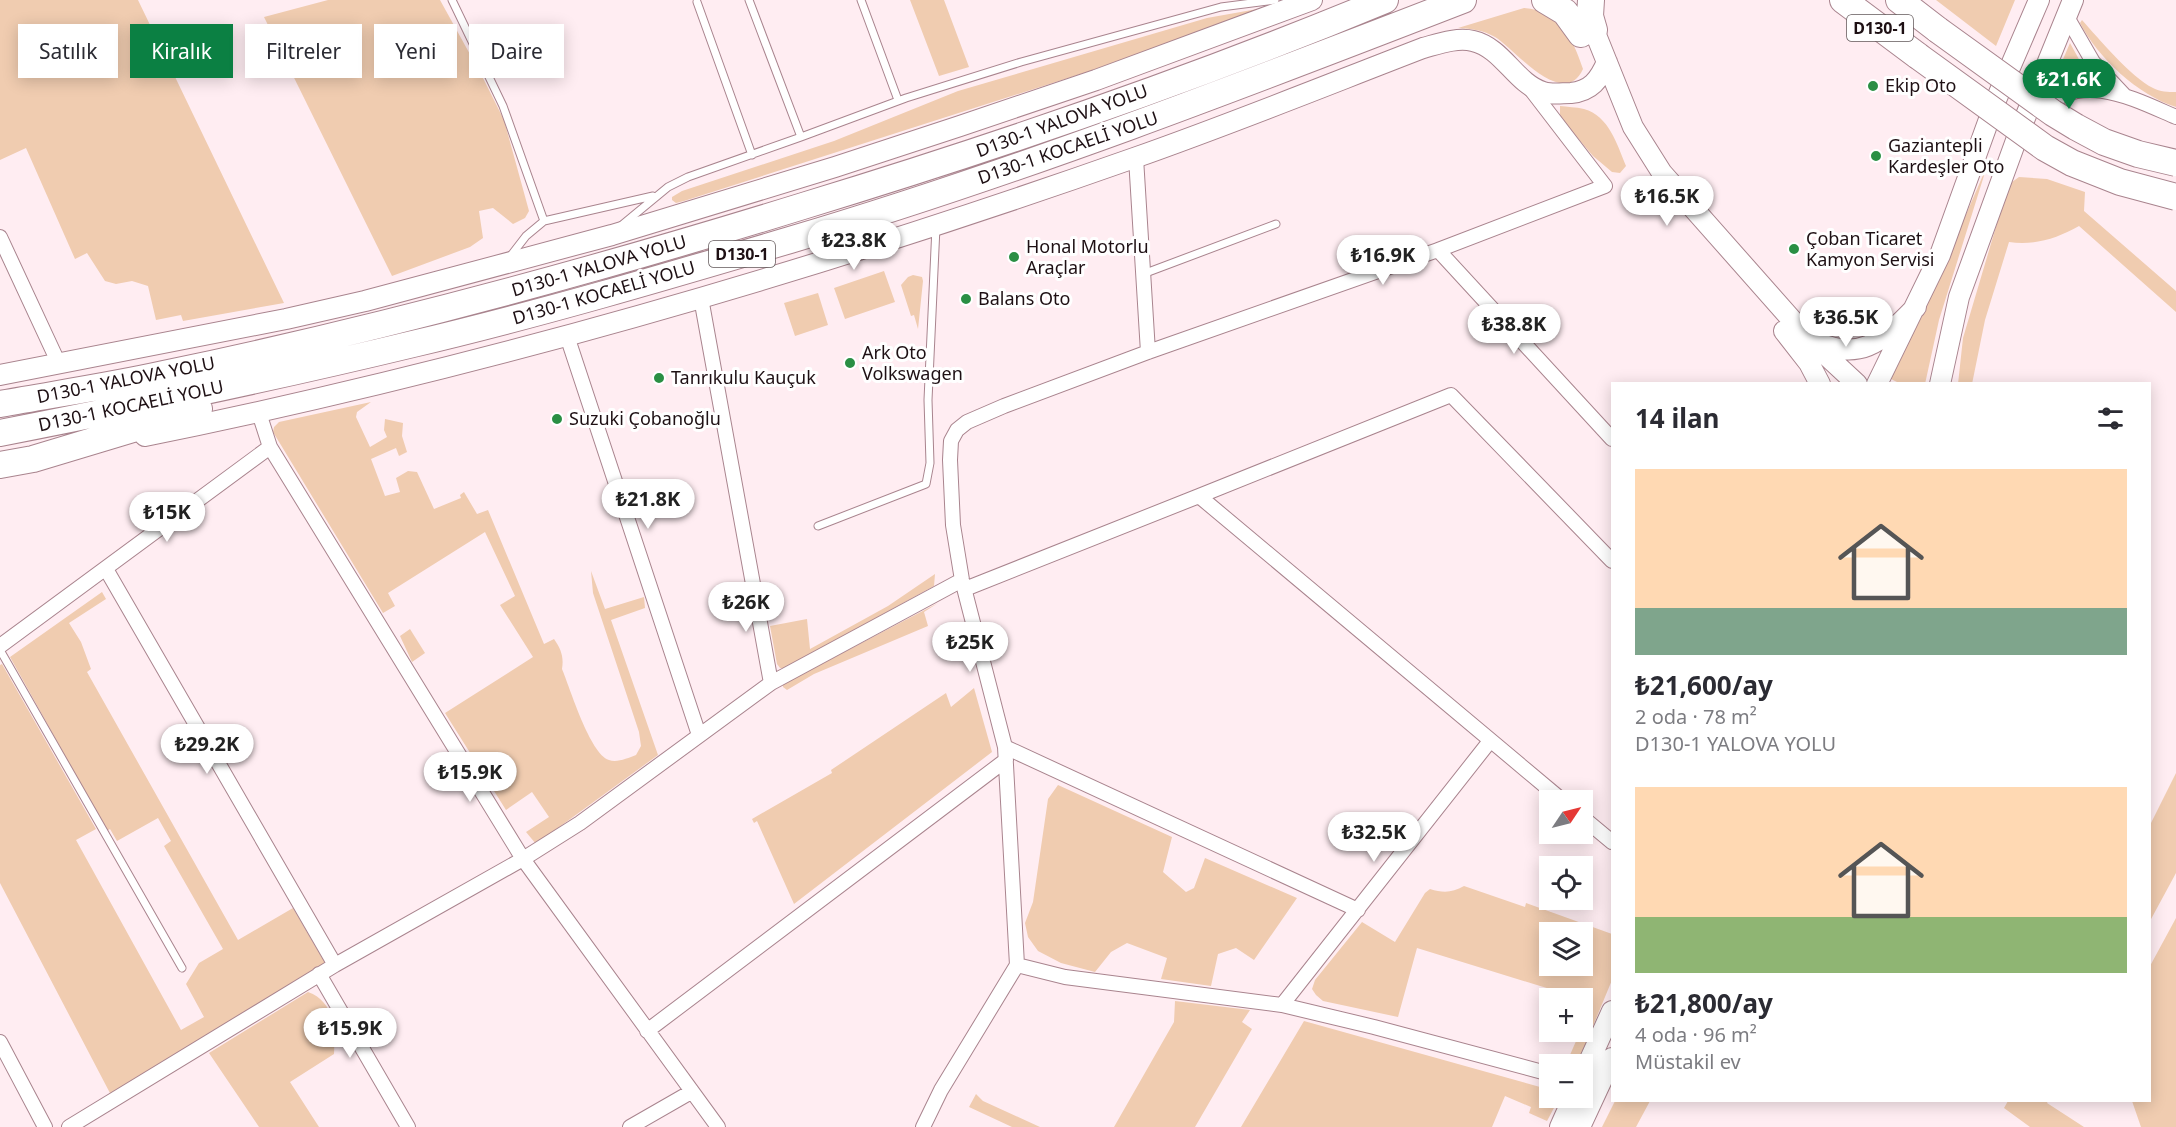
<!DOCTYPE html>
<html lang="tr">
<meta charset="utf-8">
<style>
body{margin:0;font-family:"Noto Sans",sans-serif;background:#f7f7f7;color:#2b2b33;height:100vh;display:flex;flex-direction:column;font-size:22px;white-space:nowrap}
*{box-sizing:border-box;margin:0}
p{font-size:20px;color:#7c7c81}
.icon{flex:none;width:33px;height:33px;fill:none;stroke:currentColor;stroke-width:2;stroke-linecap:round;stroke-linejoin:round}
.map{position:relative;flex:1;overflow:hidden}
.sheet{position:absolute;left:1611px;top:382px;width:540px;height:720px;display:flex;flex-direction:column;background:#fff;border-radius:0px;box-shadow:0 3px 15px #0003}
.sheet>*{flex:none}
.banner{position:absolute;left:18px;top:24px;width:570px;height:54px;display:flex;gap:12px}
.needle{width:39px;rotate:55deg}
.controls{position:absolute;left:1539px;top:790px;display:grid;gap:12px}
.controls a{display:grid;place-items:center;width:54px;height:54px;border-radius:0px;background:#fff;box-shadow:0 3px 15px #0003;font-size:30px}
.price{position:absolute;translate:-50% -51px;padding:0 14px;border-radius:21px;background:#fff;color:#222;font-size:20px;line-height:39px;filter:drop-shadow(0 2px 3px #0008)}
.price::after{content:'';position:absolute;left:50%;top:36px;width:18px;height:14px;margin-left:-9px;background:inherit;clip-path:polygon(0 0,100% 0,50% 100%)}
.price.current{background:#0b8043;color:#fff}
ul{padding:0;list-style:none}
li{display:grid;align-content:center;gap:12px;height:318px;padding:0 24px}
li span{display:grid;place-items:center;height:186px;border-radius:0px;color:#555}
li>.icon{margin-inline-start:auto}
span .icon{width:108px;height:108px;fill:#fffc;stroke-width:1}
li b{font-size:26px}
h2{display:flex;justify-content:space-between;align-items:center;height:72px;padding:0 24px;font-size:26px}
.tag{padding:0 21px;border-radius:0px;background:#fff;box-shadow:0 3px 15px #0003;font-size:21px;line-height:54px}
.tag.current{background:#0b8043;color:#fff}
.map>svg:first-child{display:block}
.green{fill:#f0ccb0;fill-rule:evenodd}
.lines{fill:none;stroke-linecap:round;stroke-linejoin:round}
.lane-casing{stroke:#a9848e;stroke-width:9}
.street-casing{stroke:#a9848e;stroke-width:16}
.secondary-casing{stroke:#a9848e;stroke-width:22}
.highway-casing{stroke:#a9848e;stroke-width:28}
.lane{stroke:#fff;stroke-width:7}
.street{stroke:#fff;stroke-width:14}
.secondary{stroke:#fff;stroke-width:20}
.highway{stroke:#fff;stroke-width:26}
.highway-bridge-casing{stroke:#a9848e;stroke-width:28;stroke-linecap:butt}
.highway-bridge{stroke:#fff;stroke-width:26}
.poi-dot{fill:#2a8f44;stroke:#fff;stroke-width:2}
.labels{text-anchor:middle;stroke-width:6;stroke-linejoin:round;paint-order:stroke}
.shield{fill:#fff;stroke:#62585a;stroke-width:1.5}
.shield-label{font-size:16px;font-weight:bold;fill:#1e1014}
.poi-label{font-size:18px;fill:#1e1014;stroke:#fff;text-anchor:start}
.street-label{font-size:18px;fill:#1e1014;stroke:#fff}
</style>
<div class="map">
<svg width="2176" height="1127" viewBox="0 0 2176 1127">
<rect width="100%" height="100%" fill="#ffedf2"/>
<!-- green -->
<path class="green" d="M0,0H138L284,303L183,321L181,315L156,320L148,286L132,281L116,284L105,281L87,253L75,259L26,148L0,160Z
M328,0H440L482,76L504,120L529,211L525,218L513,224L493,208L479,211L483,238L470,247L392,276L264,17Z
M910,0H944L969,67L939,76Z
M1936,0H2015L1996,46Z
M1263,8L1087,72L684,201L676,203L672,200V197L682,191L834,141L958,91L1207,18Z
M1524,8C1561,11 1572,37 1583,69C1563,112 1513,47 1495,37C1483,30 1472,29 1458,28Z
M2082,20C2099,39 2131,77 2153,88C2160,92 2168,92 2176,92V107C2138,95 2098,58 2080,23Z
M2070,43L2086,72L2097,84C2078,82 2065,86 2048,94Z
M1560,106C1567,107 1576,107 1584,109C1609,116 1617,144 1626,166L1620,173L1612,172L1593,156L1564,122L1560,115Z
M1987,166L1939,320L1925,384C1913,384 1897,386 1888,376L1922,316Z
M2019,177L2047,179L2085,192L2084,211L2176,291V312L2079,226C2058,238 2034,246 2009,242L1985,320L1972,384H1958L1963,338L2006,193L2012,182Z
M884,271L895,302L845,319L834,288Z
M913,275L922,277L923,281L918,329L914,315L911,316L901,285L908,277Z
M818,293L828,325L795,336L784,303Z
M371,402L357,412L356,417L370,447L387,437L384,430L385,419L403,423L402,436L407,452L399,456L396,448L371,459L385,496L400,492L396,478L408,471L417,472L434,509L461,498L460,495L464,492L477,514L488,510L544,644L554,639C561,649 564,657 562,669C570,688 590,754 609,760C617,763 628,758 636,755L641,746L639,732L593,593L591,571L605,609L644,597L645,608L611,620L658,755L536,844L526,832L549,817L532,792L506,810L445,713L533,657L500,605L515,596L485,532L388,593L395,606L383,613L273,432L274,427L279,422Z
M935,574L934,586L785,668H780L777,664L770,626L807,619L810,649L888,606Z
M102,592L106,599L69,623L81,642L91,669L87,672L238,940L293,908L325,963L111,1095L0,883V665L2,664L96,829L76,840L181,1030L204,1017L186,984L199,963L223,949L164,846L171,841L158,818L117,841L110,829L107,831L10,657Z
M938,603L924,612L928,626L814,674L787,690L783,687V684Z
M410,629L425,653L412,662L400,636Z
M974,688L992,752L794,904L757,821L754,823L752,819L832,773L831,770L946,693L951,707Z
M2176,773V873L2150,921V825Z
M1058,785L1172,837L1163,872L1186,892L1194,888L1205,858L1297,898L1254,960L1236,948L1218,954L1211,986L1161,979L1167,958L1127,943L1111,952L1095,972L1061,963L1038,951L1028,937L1025,923L1033,902L1048,799Z
M1464,886L1525,907L1526,903L1612,934V980L1579,1060L1574,1065L1566,1064L1580,1032H1582L1583,1026L1592,1002L1417,948L1398,1017L1323,1001L1316,995L1312,989L1315,980L1362,922L1395,942L1425,893L1430,889C1443,893 1452,893 1464,886ZM1550,933H1582V966H1550Z
M2176,918V1127H2141L2132,1101H2150V966Z
M308,992C335,1002 335,1029 334,1054L290,1082L319,1127H259L209,1053Z
M1175,1001L1250,1010L1242,1022L1252,1029L1195,1127H1114L1174,1022Z
M1304,1021L1540,1087L1549,1094L1550,1098H1553L1555,1106L1547,1121L1529,1113L1531,1107L1505,1096L1492,1127H1241Z
M976,1094L983,1101L1040,1127H1012L969,1107Z
M1615,1101H1650L1636,1127H1602Z
M2008,1101H2048L2047,1103L2084,1127H2030L2004,1108Z"/>
<g class="lines">
<defs>
<path id="lane" d="M452,0L503,106L544,221L653,196
M749,0L801,137
M861,0L898,100
M697,2L752,155
M622,225L668,187L688,177L801,137L906,98L1021,62L1221,7L1275,0
M509,258L526,236L544,221
M1143,274L1276,224
M818,526L926,484L930,463L928,400L936,227
M0,650L182,968"/>
<path id="street" d="M2067,17L2093,62L2125,96
M2042,110C2081,70 2134,99 2176,117
M1136,158L1148,352
M0,237L59,364
M1438,250L1612,439
M567,336L699,735
M270,447L523,859L718,1127
M1199,496L1451,395L1612,561
M106,569L335,965
M965,589L1199,496L1563,801
M0,646L270,447L259,413
M771,683L962,580
M1005,747L1358,910
M1582,817L1612,842
M1017,965L1065,977L1282,1005L1374,1027L1550,1074
M319,974L408,1127
M1282,1005L1490,741
M647,1031L1006,760
M0,1042L45,1127
M69,1127L335,965L523,859L580,823L771,683L701,298
M630,1127L691,1092
M923,1127L941,1090L1017,965L1005,747L962,580L953,525L950,460L951,441L957,430L967,422L1004,406L1148,352L1438,250L1605,186L1529,87"/>
<path id="secondary" d="M1594,30L1633,127L1662,173L1808,338C1859,364 1881,343 1916,307
M1784,331L1809,363L1820,384
M1815,345L1857,384
M0,375L286,319L365,301L612,235L835,167L960,126L1096,80L1312,0
M1877,384L1940,255L1996,100L2039,0
M1940,384L1959,297L2018,135L2073,0
M145,436C481,368 811,272 1134,158C1231,124 1327,85 1423,48C1438,44 1457,37 1473,41C1503,48 1515,83 1543,92C1552,95 1562,93 1571,93C1591,91 1599,80 1607,62
M1582,1077L1612,1011
M1560,1127L1573,1098
M1580,1127L1612,1058"/>
<path id="highway" d="M1545,0L1565,12L1581,34
M1591,0L1590,16L1594,30
M1843,0L1918,56
M1899,0L1938,30
M0,404C55,394 110,386 164,374C380,329 593,271 803,206C1000,146 1195,79 1385,0
M0,433C138,406 276,377 413,344C540,314 665,277 790,240C1019,172 1241,86 1463,0
M0,465L33,459L199,409"/>
</defs>
<!-- lane casing -->
<use href="#lane" class="lane-casing"/>
<!-- street casing -->
<use href="#street" class="street-casing"/>
<!-- secondary casing -->
<use href="#secondary" class="secondary-casing"/>
<!-- highway casing -->
<use href="#highway" class="highway-casing"/>
<!-- lane -->
<use href="#lane" class="lane"/>
<!-- street -->
<use href="#street" class="street"/>
<!-- secondary -->
<use href="#secondary" class="secondary"/>
<!-- highway -->
<use href="#highway" class="highway"/>
<defs>
<path id="highway-bridge" d="M1938,30L2053,113L2076,127L2104,142L2138,154L2176,163
M1918,56L2045,148L2072,163L2120,182L2176,197"/>
</defs>
<!-- highway-bridge casing -->
<use href="#highway-bridge" class="highway-bridge-casing"/>
<!-- highway-bridge -->
<use href="#highway-bridge" class="highway-bridge"/>
</g>
<!-- markers -->
<g class="poi-dot">
<circle cx="1873" cy="86" r="6"/>
<circle cx="1876" cy="156" r="6"/>
<circle cx="1794" cy="249" r="6"/>
<circle cx="1014" cy="257" r="6"/>
<circle cx="966" cy="299" r="6"/>
<circle cx="850" cy="363" r="6"/>
<circle cx="659" cy="378" r="6"/>
<circle cx="557" cy="419" r="6"/>
</g>
<g class="labels">
<!-- shield labels -->
<g class="shield">
<rect x="1847" y="15" width="66" height="26" rx="4.5"/>
<rect x="709" y="241" width="66" height="26" rx="4.5"/>
</g>
<g class="shield-label">
<text x="1880" y="34">D130-1</text>
<text x="742" y="260">D130-1</text>
</g>
<!-- poi labels -->
<g class="poi-label">
<text x="1885" y="92">Ekip Oto</text>
<text x="1888" y="152">Gaziantepli<tspan x="1888" dy="21">Kardeşler Oto</tspan></text>
<text x="1806" y="245">Çoban Ticaret<tspan x="1806" dy="21">Kamyon Servisi</tspan></text>
<text x="1026" y="253">Honal Motorlu<tspan x="1026" dy="21">Araçlar</tspan></text>
<text x="978" y="305">Balans Oto</text>
<text x="862" y="359">Ark Oto<tspan x="862" dy="21">Volkswagen</tspan></text>
<text x="671" y="384">Tanrıkulu Kauçuk</text>
<text x="569" y="425">Suzuki Çobanoğlu</text>
</g>
<!-- street labels -->
<g class="street-label">
<text transform="translate(1062 121) rotate(-20)" y="6">D130-1 YALOVA YOLU</text>
<text transform="translate(1068 148) rotate(-19)" y="6">D130-1 KOCAELİ YOLU</text>
<text transform="translate(599 266) rotate(-16)" y="6">D130-1 YALOVA YOLU</text>
<text transform="translate(604 293) rotate(-16)" y="6">D130-1 KOCAELİ YOLU</text>
<text transform="translate(126 380) rotate(-11)" y="6">D130-1 YALOVA YOLU</text>
<text transform="translate(131 406) rotate(-12)" y="6">D130-1 KOCAELİ YOLU</text>
</g>
</g>
</svg>
<div class="controls">
<a><svg class="needle" viewBox="-14 -14 28 28"><path d="M0-13l5 13h-10z" fill="#e53935"/><path d="M0 13l5-13h-10z" fill="#7c7c81"/></svg></a>
<a><svg class="icon" aria-label="locate" viewBox="0 0 24 24"><circle cx="12" cy="12" r="6"/><path d="M12 2v4M12 18v4M2 12h4M18 12h4"/></svg></a>
<a><svg class="icon" aria-label="layers" viewBox="0 0 24 24"><path d="M12 4l9 5-9 5-9-5zM3 14l9 5 9-5"/></svg></a>
<a>+</a>
<a>−</a>
</div>
<b class="price current" style="left:2069px;top:110px">₺21.6K</b>
<b class="price" style="left:1667px;top:227px">₺16.5K</b>
<b class="price" style="left:854px;top:271px">₺23.8K</b>
<b class="price" style="left:1383px;top:286px">₺16.9K</b>
<b class="price" style="left:1846px;top:348px">₺36.5K</b>
<b class="price" style="left:1514px;top:355px">₺38.8K</b>
<b class="price" style="left:648px;top:530px">₺21.8K</b>
<b class="price" style="left:167px;top:543px">₺15K</b>
<b class="price" style="left:746px;top:633px">₺26K</b>
<b class="price" style="left:970px;top:673px">₺25K</b>
<b class="price" style="left:207px;top:775px">₺29.2K</b>
<b class="price" style="left:470px;top:803px">₺15.9K</b>
<b class="price" style="left:1374px;top:863px">₺32.5K</b>
<b class="price" style="left:350px;top:1059px">₺15.9K</b>
<div class="banner">
<a class="tag">Satılık</a>
<a class="tag current">Kiralık</a>
<a class="tag">Filtreler</a>
<a class="tag">Yeni</a>
<a class="tag">Daire</a>
</div>
<section class="sheet">
<h2>14 ilan<svg class="icon" aria-label="filters" viewBox="0 0 24 24"><path d="M4 7h16M4 17h16"/><circle cx="9" cy="7" r="2"/><circle cx="15" cy="17" r="2"/></svg></h2>
<ul>
<li><span style="background:linear-gradient(#ffd9b3 75%,#7fa58c 0)"><svg class="icon" aria-label="home" viewBox="0 0 24 24"><path d="M3 11l9-7 9 7M6 9v11h12V9"/></svg></span><div><b>₺21,600/ay</b><p>2 oda · 78 m²</p><p>D130-1 YALOVA YOLU</p></div></li>
<li><span style="background:linear-gradient(#ffd9b3 70%,#8fb573 0)"><svg class="icon" aria-label="home" viewBox="0 0 24 24"><path d="M3 11l9-7 9 7M6 9v11h12V9"/></svg></span><div><b>₺21,800/ay</b><p>4 oda · 96 m²</p><p>Müstakil ev</p></div></li>
</ul>
</section>
</div>
